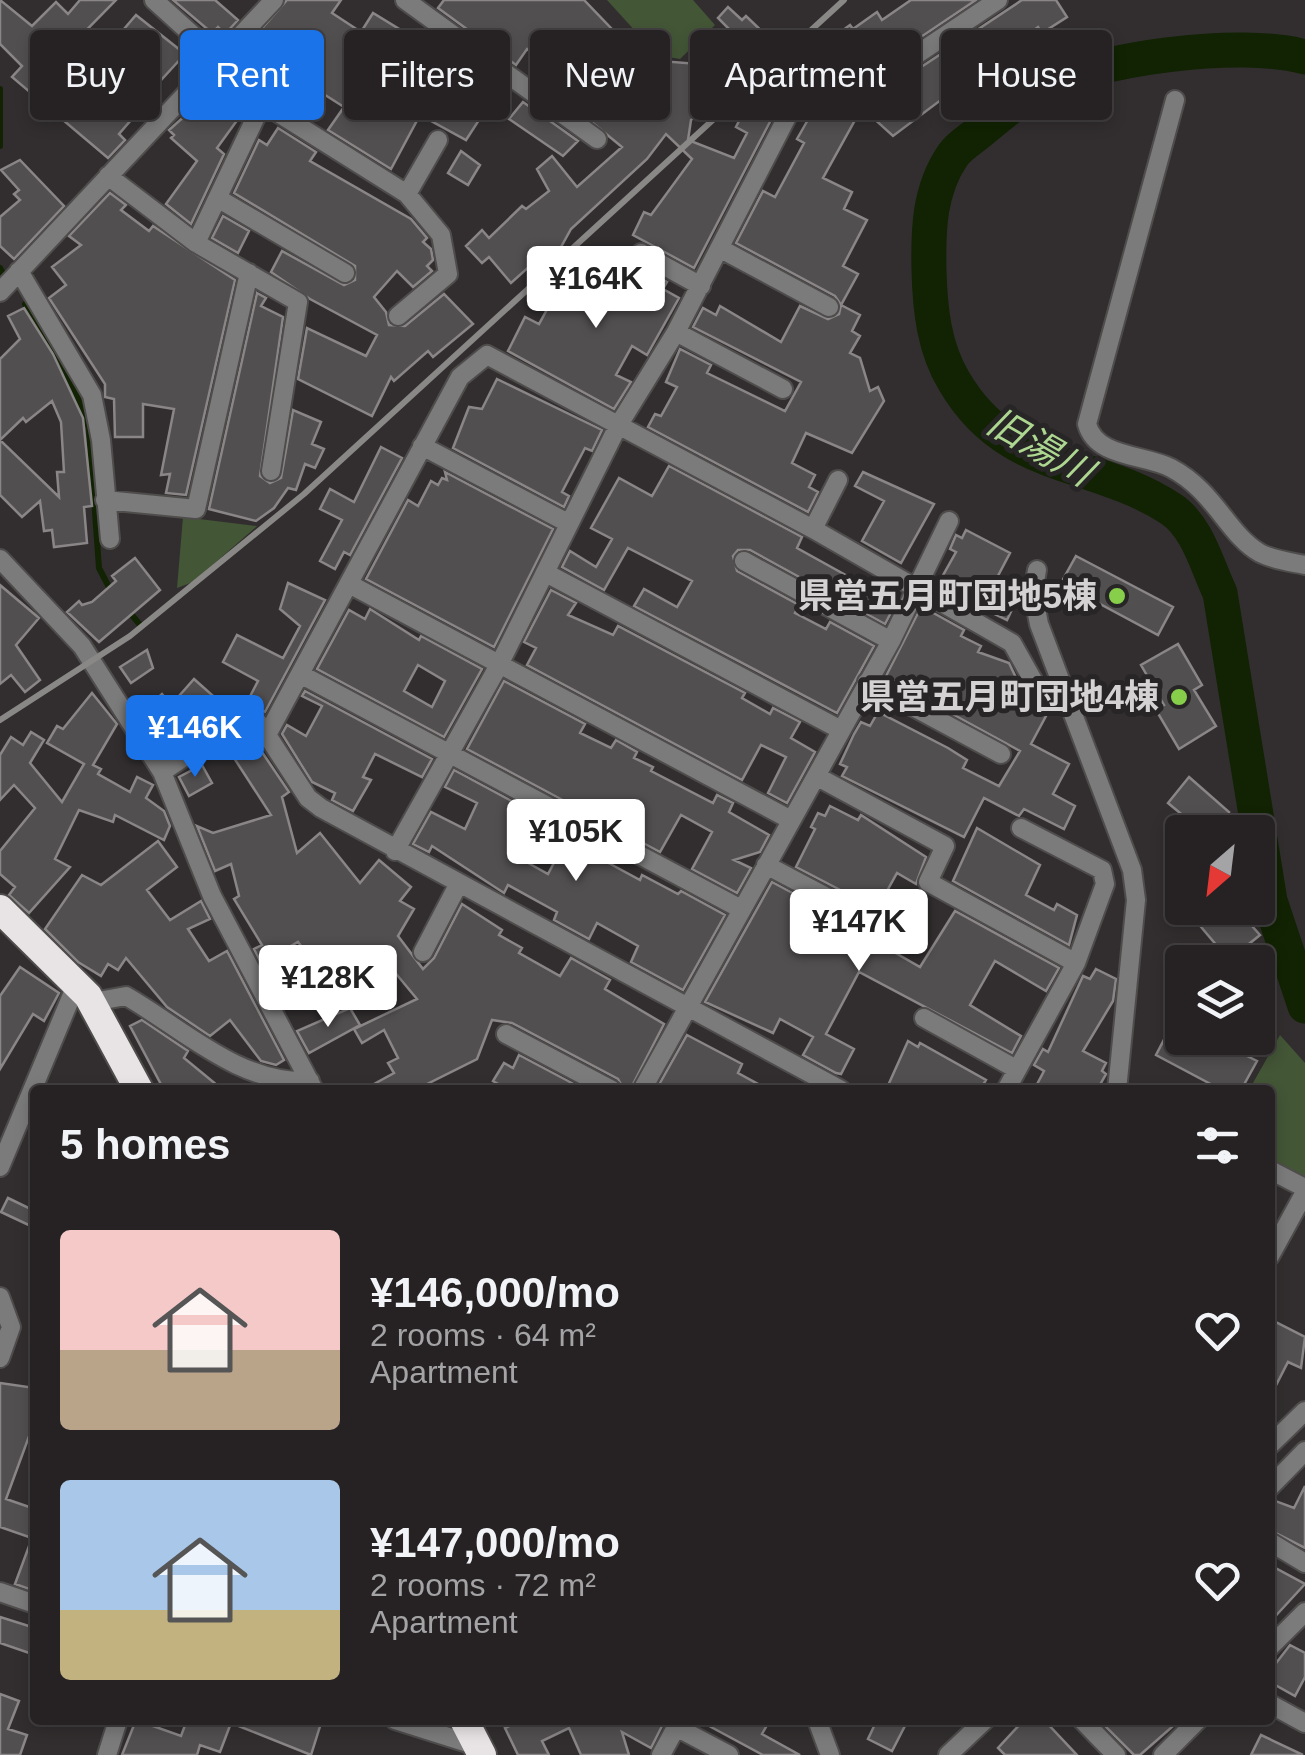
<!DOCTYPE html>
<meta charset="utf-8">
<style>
body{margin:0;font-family:Helvetica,"Noto Sans JP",sans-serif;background:#2e2a2b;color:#f1f3f6;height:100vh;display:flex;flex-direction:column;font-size:38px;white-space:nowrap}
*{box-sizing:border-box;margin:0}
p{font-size:32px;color:#a4a4a6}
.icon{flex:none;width:55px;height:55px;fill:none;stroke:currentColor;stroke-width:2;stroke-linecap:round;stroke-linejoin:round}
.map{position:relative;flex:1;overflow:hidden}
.panel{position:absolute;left:30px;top:1085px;width:1245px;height:640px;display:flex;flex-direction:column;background:#262223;border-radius:10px;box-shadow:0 5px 15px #0003,0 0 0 2px #423f41}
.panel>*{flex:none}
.hud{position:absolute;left:30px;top:30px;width:1245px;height:90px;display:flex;gap:20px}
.needle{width:65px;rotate:208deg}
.controls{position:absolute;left:1165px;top:815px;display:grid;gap:20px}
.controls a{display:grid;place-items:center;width:110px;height:110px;border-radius:10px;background:#262223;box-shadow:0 5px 15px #0003,0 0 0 2px #423f41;font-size:50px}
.price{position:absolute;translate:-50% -85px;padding:0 22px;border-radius:10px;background:#fff;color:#222;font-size:32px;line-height:65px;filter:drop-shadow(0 2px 5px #0008)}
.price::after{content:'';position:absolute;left:50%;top:60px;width:30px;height:22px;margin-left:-15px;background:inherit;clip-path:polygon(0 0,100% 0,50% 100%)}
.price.active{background:#1a73e8;color:#fff}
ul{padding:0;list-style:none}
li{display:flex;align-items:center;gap:30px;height:250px;padding:0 30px}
li span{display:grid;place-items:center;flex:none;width:280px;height:200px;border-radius:10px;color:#555}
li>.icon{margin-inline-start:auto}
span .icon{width:120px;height:120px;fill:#fffc;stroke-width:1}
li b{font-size:42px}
h2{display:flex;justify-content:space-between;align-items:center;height:120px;padding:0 30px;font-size:42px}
.tag{padding:0 35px;border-radius:10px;background:#262223;box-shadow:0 5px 15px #0003,0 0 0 2px #423f41;font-size:35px;line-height:90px}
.tag.active{background:#1a73e8;color:#fff}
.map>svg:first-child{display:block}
.green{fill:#435636}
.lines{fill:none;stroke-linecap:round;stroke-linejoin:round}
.stream{stroke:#112303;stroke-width:6}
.river{stroke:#112303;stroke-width:35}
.building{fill:#524f50;stroke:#8a8687;stroke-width:2.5;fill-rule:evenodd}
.minor-casing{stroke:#4f4c4c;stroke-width:22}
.highway-casing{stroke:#4f4c4c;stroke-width:32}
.minor{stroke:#7c7b7b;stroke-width:18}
.highway{stroke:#e8e4e5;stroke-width:28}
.rail{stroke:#8a8787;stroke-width:6}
.poi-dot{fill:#87cf4b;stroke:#282526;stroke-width:4}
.labels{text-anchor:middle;stroke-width:10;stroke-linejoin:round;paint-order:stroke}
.poi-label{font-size:35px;font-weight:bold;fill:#d4d2d2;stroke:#282526;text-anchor:end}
.water-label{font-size:38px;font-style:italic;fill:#add791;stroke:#282526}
</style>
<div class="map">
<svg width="1305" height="1755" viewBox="0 0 1305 1755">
<rect width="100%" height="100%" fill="#322e2f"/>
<!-- green -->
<path class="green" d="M607,0H693L715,25L680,59L657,55Z
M183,517L257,526L193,582L177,588Z
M1280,1035L1305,1063V1184L1270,1165V1090H1249Z"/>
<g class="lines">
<!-- stream -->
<path class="stream" d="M0,89V146
M0,268L5,277
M25,304L74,388L89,428L99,568L111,591
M126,608L141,626"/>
<!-- river -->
<path class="river" d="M1305,57C1242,39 1095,58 1037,89C1017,100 999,116 982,130C973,138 960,145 953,155C929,190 928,230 929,271C930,309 934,348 954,381C1008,474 1093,458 1171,509C1198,527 1207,566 1220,593L1270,901L1305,1006"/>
</g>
<!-- building -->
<path class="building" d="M0,0L32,26L56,2L68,14L80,0H116L52,65L75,85L94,63L117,83L142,56L118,36L136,15L185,54L142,101L145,104L119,134L125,140L108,158L12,77L22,66L0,44Z
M173,0H215L238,20L225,34L218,27L212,33Z
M287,0H341L332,13L361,32L373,13L419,41L427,31L482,71L459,104L481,117L466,140L420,115L391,169L328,130L344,107L311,86L296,110L280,100L306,52L294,44L261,88L228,67ZM381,52L411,70L396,95L367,77Z
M444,0H584L660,79L661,61L698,64L731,31L718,18L728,7L742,20L746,16L771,40L691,120L688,140L734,158L747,133L736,127L745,109L772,118L694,268L633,235L644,212L651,215L692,159L666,134L647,159L571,229L561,247L537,270L532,264L511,283L489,257L482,263L466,246L482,230L489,238L522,206L526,209L549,191L537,169L552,156L577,187L622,147L565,100L568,96L548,80L545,74L550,68L527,49L516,65L438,8Z
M911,0H976L857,80L823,45L850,25L853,29L877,12L882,20Z
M1022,0H1056L1067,17L1042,33L1038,27L893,136L861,107Z
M228,96L246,108L217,148L224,154L191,224L166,204L197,161L171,138L174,135L169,130L197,105L212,117Z
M523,102L550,121L578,141L563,156L509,119Z
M817,104L855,120L823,178L852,192L844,209L867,220L843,266L858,274L841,305L835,296L736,243L763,191L775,197L804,143L797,139Z
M278,128L316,152L310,161L411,219L427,238L423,242L431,249L433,260L427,266L432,271L413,287L397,271L374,297L386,312L389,325L405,326L444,294L473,324L433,357L428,351L394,381L391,377L372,416L298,379L307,328L366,356L377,335L310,299L271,272L282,251L344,285L355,280V266L234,193L259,140L267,145Z
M461,151L480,165L468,185L448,173Z
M20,160L64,206L14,259L0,246V217L20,200L14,194L19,190L1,170Z
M110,193L126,205L121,210L149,231L153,226L235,280L186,495L166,493L170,474L161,475L174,409L143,404V437H115L114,399L105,397V384L49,298L66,285L52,267L81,245L69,236Z
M223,216L249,231L238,253L212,238Z
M587,261L642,286L655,275L667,282L663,289L679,298L647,355L632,346L616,375L631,382L614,409L508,351L525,317L539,324L561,284L572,289Z
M257,293L266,298L261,306L283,317L260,476L270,483L281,478L293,410L321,422L312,444L324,449L315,468L305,464L296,490L288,488L274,508L256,521L209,509Z
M841,305L860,315L852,331L860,336L850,353L860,358L870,391L878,387L884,401L852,453L806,433L792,463L815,475L809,487L818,492L808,512L648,427L655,414L661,416L677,387L666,382L680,349L711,365L707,373L785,411L801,382L693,327L703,308L716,315L720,306L781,342L800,306L828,319L839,314Z
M24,308L53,354L83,418L92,506L84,507L87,543L54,547L52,530L44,531L40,501L22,517L0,495V440L59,497L57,472H64L61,422L52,401L26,422L23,418L0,440V359L20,339L8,316Z
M497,379L602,430L592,451L585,448L562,492L569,496L564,507L453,448L469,407L482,409Z
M381,447L402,458L350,555L344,552L335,569L320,561L342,520L320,509L330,489L354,502Z
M669,466L802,537L797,548L896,603L885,624L750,550H738L733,556L737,571L799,605L795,613L826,629L830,622L874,646L837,713L634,606L644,589L677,607L692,581L665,567L628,548L604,590L562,567L570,551L596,567L612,539L591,528L619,478L652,496Z
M445,472L553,529L494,647L366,579L408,500L418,506L431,481L438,485L442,478L447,480Z
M863,472L934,504L901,563L862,541L884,501L855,486Z
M966,530L1010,553L990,591L1015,603L1007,620L937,586L956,552L950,549L956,535L962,538Z
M1076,556L1173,607L1158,635L1061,583Z
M135,558L160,590L99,642L67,612L79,601L82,605L92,602L116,581L112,576Z
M288,583L325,600L265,712L246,704L258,681L223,662L237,635L283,658L300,626L280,609Z
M0,585L39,618L16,645L40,680L25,692L11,675L0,684Z
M551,590L576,603L568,615L613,635L618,626L745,693L742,698L770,714L773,708L800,722L791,738L815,752L787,803L768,793L786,757L761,745L742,780L527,665L536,648L524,642Z
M370,609L419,640L421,636L482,669L444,737L317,669L349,610L365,619ZM418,665L445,681L432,707L404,691Z
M928,610L964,630L961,636L981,646L978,652L1009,663L1030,707L1046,716L1031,744L1069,764L1053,794L1075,806L1064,829L1024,809L1019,816L984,798L964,837L842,776L847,767L840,764L854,734L861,722L870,726L878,712L948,748L967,760L963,768L999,786L1020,751L934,704L937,698L885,678L919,611L926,614Z
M1178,644L1202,685L1194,690L1216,726L1179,749L1156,710L1164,705L1141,665Z
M147,650L153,668L131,683L120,667Z
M194,679L230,711L215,721L197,705L161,736L140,713L162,694L171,705Z
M504,681L585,724L580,733L611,748L616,740L637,752L634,758L653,767L651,771L713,803L717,795L733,803L729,812L769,835L760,852L734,860L751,868L737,893L692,869L712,832L681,815L660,852L467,749Z
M305,691L432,759L422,777L375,754L363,777L371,780L353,811L332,800L335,793L312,782L282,734L287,725L306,736L322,706L302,696Z
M92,693L117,724L93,765L101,769L98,774L130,792L137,777L153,785L146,798L164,811L170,826L164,840L115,815L113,822L79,810L55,859L70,867L29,913L9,895L15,887L0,874V851L35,808L14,785L0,800V755L11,737L23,745L31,732L44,740L30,763L62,802L84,764L47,743L57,726L63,729Z
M247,730L289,792L282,797L297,853L320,833L360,883L379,860L411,887L400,901L414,909L398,936L423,969L434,958L462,904L502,930L499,935L522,948L519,953L560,976L571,958L610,980L605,989L664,1024L630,1090H624L618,1079L512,1023L492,1020L477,1059L415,1090H363L394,1073L388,1063L398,1058L384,1030L362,1043L354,1029L417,999L383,958L328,990L323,975L298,942L261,963L254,949L262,945L234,899L239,896L231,864L215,871L197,826L213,833L271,815L234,758L239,755L230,741Z
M202,765L212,783L189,796L179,777Z
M454,770L543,818L521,859L548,874L566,840L640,880L642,875L678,894L681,891L725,915L683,990L631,962L638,946L597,923L589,939L554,920L557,912L508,885L504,893L432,846L429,852L413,844L431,812L465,829L477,803L445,787Z
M1189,777L1229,812L1211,832H1203L1168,803Z
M830,806L858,820L861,815L926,857L916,884L897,873L877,909L796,867L815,829L811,827L818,813L825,816Z
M977,828L1040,865L1026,895L1054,910L1057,904L1077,915L1069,945L953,881Z
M158,841L177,867L147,890L170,920L201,901L210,919L188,929L209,961L227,951L284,1060L276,1065L261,1061L230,1020L210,1036L167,1007L126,958L118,970L108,964L101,976L78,962L45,929L82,875L101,885Z
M772,882L826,911L824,916L840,924L836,931L862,944L866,936L920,967L955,911L1059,968L1046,991L995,961L970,1005L1021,1036L1012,1053L859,972L826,1034L854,1049L841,1074L836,1073L803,1055L813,1037L780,1019L773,1033L705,1002Z
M1213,908H1236L1260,935L1229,960L1196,921Z
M20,967L59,993L44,1021L33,1014L0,1069V996Z
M1096,969L1116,979L1113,1001L1083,1051L1106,1063L1102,1071L1106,1074L1097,1090H1034L1044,1071L1034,1065L1043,1049L1048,1052L1083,976L1090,979Z
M1182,1005V1038H1211L1257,1061L1241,1090H1222L1156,1055Z
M350,1008L360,1025L309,1053L297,1031Z
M142,1020L188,1051L184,1058L223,1090H164L130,1026Z
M687,1035L742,1064L738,1073L769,1090H656Z
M908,1041L918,1047L920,1043L986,1080L980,1090H886Z
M519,1055L585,1090H509L493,1081L504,1063L513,1068Z
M8,1198L35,1211V1228L1,1212Z
M1270,1319L1305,1337L1301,1368L1288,1362L1270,1397Z
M0,1383L35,1388V1420L6,1499L35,1509V1591L15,1584L32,1538L0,1527Z
M1305,1486V1548L1270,1530V1499L1294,1508Z
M1270,1565L1305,1584L1270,1622Z
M0,1617L35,1628V1655L0,1643Z
M1290,1645L1305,1653V1677L1295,1696L1270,1682V1671Z
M0,1694L19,1701L8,1729L27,1735L20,1755H0Z
M136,1720L181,1736L187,1720H322L311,1755L231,1723L220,1752L200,1745L197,1755H122Z
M523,1720H652L662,1726L651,1748L622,1732L629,1755H581L569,1728L542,1741L549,1755H518L505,1728Z
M698,1720H770L762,1734L800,1755H763Z
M877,1720H908L892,1751L868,1739Z
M1024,1720H1044L1077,1755H1005L998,1748Z
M1099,1720H1180L1140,1755H1134Z
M1261,1735L1303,1755H1251Z"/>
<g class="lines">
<defs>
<path id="minor" d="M154,0L218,58
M405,0L597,139
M208,69L407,194L441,235L448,274L398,316
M1175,100L1087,424C1096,458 1144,454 1171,468C1215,491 1228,535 1260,553C1273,560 1291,562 1305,565
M262,104L196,243L298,302L271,471
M108,176L196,243
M407,194L438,140
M219,199L345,273
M721,249L829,307
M641,253L701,286
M19,271L92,395L101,440L110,539
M0,292L274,0
M676,332L783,389
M422,446L568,523
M105,500L196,509L249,273
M813,529L838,480
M0,559L82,646L162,772L212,896L314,1090
M744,561L891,641
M1037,570L1033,593L1039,624L1132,870L1136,900L1117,1090
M546,573L841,730
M351,585L791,820
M300,674L741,909
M867,682L1001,754
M267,735L308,798L321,808L841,1090
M162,772L245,716L256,720L267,735L460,377L487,355L813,529L1012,643L1044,700
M816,776L945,846L928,882L1076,963
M395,851L499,665L618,426L676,332L804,84L825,69L855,96L998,0
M766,865L902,937
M423,952L458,885
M93,1002L126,996C182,1028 240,1085 310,1081
M924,1018L1016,1069
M506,1034L612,1090
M642,1090L891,641L949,521
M1006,1090L1076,963L1105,884L1102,870L1021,828
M0,1167L77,983
M1270,1170L1305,1188
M1270,1256L1305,1192
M0,1297L11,1327L0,1358
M1270,1445L1305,1411
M1270,1487L1305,1451
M1270,1542L1305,1563
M0,1592L35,1604
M1270,1647L1305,1612
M1270,1704L1305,1723
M395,1720L477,1746
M817,1720L830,1755
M1082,1720L1116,1755
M676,1727L729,1755
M107,1755L118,1720
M661,1755L680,1720
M948,1755L985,1720
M1163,1755L1198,1720"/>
<path id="highway" d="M0,909L88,996L139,1090
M464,1720L482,1755"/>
</defs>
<!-- minor casing -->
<use href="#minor" class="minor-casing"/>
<!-- highway casing -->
<use href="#highway" class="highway-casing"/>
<!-- minor -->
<use href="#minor" class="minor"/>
<!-- highway -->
<use href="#highway" class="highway"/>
<!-- rail -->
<path class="rail" d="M0,720L130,636L304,494L844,0"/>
</g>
<!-- markers -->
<g class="poi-dot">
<circle cx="1117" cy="596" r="10"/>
<circle cx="1179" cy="697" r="10"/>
</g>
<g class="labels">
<!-- poi labels -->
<g class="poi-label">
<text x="1097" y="608">県営五月町団地5棟</text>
<text x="1159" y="709">県営五月町団地4棟</text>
</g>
<!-- water labels -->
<g class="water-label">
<text transform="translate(1040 447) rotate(30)" y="13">旧湯川</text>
</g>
</g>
</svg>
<div class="controls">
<a><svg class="needle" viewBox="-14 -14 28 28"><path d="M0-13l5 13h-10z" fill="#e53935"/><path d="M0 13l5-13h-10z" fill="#a4a4a6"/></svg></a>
<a><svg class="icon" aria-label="layers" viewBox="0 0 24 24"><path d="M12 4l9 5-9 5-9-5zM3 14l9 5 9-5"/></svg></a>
</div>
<b class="price" style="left:596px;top:331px">¥164K</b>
<b class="price active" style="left:195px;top:780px">¥146K</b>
<b class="price" style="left:576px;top:884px">¥105K</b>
<b class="price" style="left:859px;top:974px">¥147K</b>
<b class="price" style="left:328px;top:1030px">¥128K</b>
<div class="hud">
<a class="tag">Buy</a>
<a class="tag active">Rent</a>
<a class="tag">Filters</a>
<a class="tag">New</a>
<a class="tag">Apartment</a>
<a class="tag">House</a>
</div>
<section class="panel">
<h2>5 homes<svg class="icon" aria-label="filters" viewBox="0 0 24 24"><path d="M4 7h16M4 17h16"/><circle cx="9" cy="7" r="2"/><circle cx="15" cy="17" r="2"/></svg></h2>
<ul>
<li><span style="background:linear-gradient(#f6c9c9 60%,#b9a48a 0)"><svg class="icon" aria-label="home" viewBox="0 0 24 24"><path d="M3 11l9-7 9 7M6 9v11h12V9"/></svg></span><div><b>¥146,000/mo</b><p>2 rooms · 64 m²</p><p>Apartment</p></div><svg class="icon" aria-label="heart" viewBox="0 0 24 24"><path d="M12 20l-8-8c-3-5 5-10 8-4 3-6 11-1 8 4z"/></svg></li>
<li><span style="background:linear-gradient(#a9c7e8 65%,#c2b280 0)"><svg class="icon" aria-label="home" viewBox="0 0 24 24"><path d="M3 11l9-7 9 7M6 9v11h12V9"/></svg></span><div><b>¥147,000/mo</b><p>2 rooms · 72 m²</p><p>Apartment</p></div><svg class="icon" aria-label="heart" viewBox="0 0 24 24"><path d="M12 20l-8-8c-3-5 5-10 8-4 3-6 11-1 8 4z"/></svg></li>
</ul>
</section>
</div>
